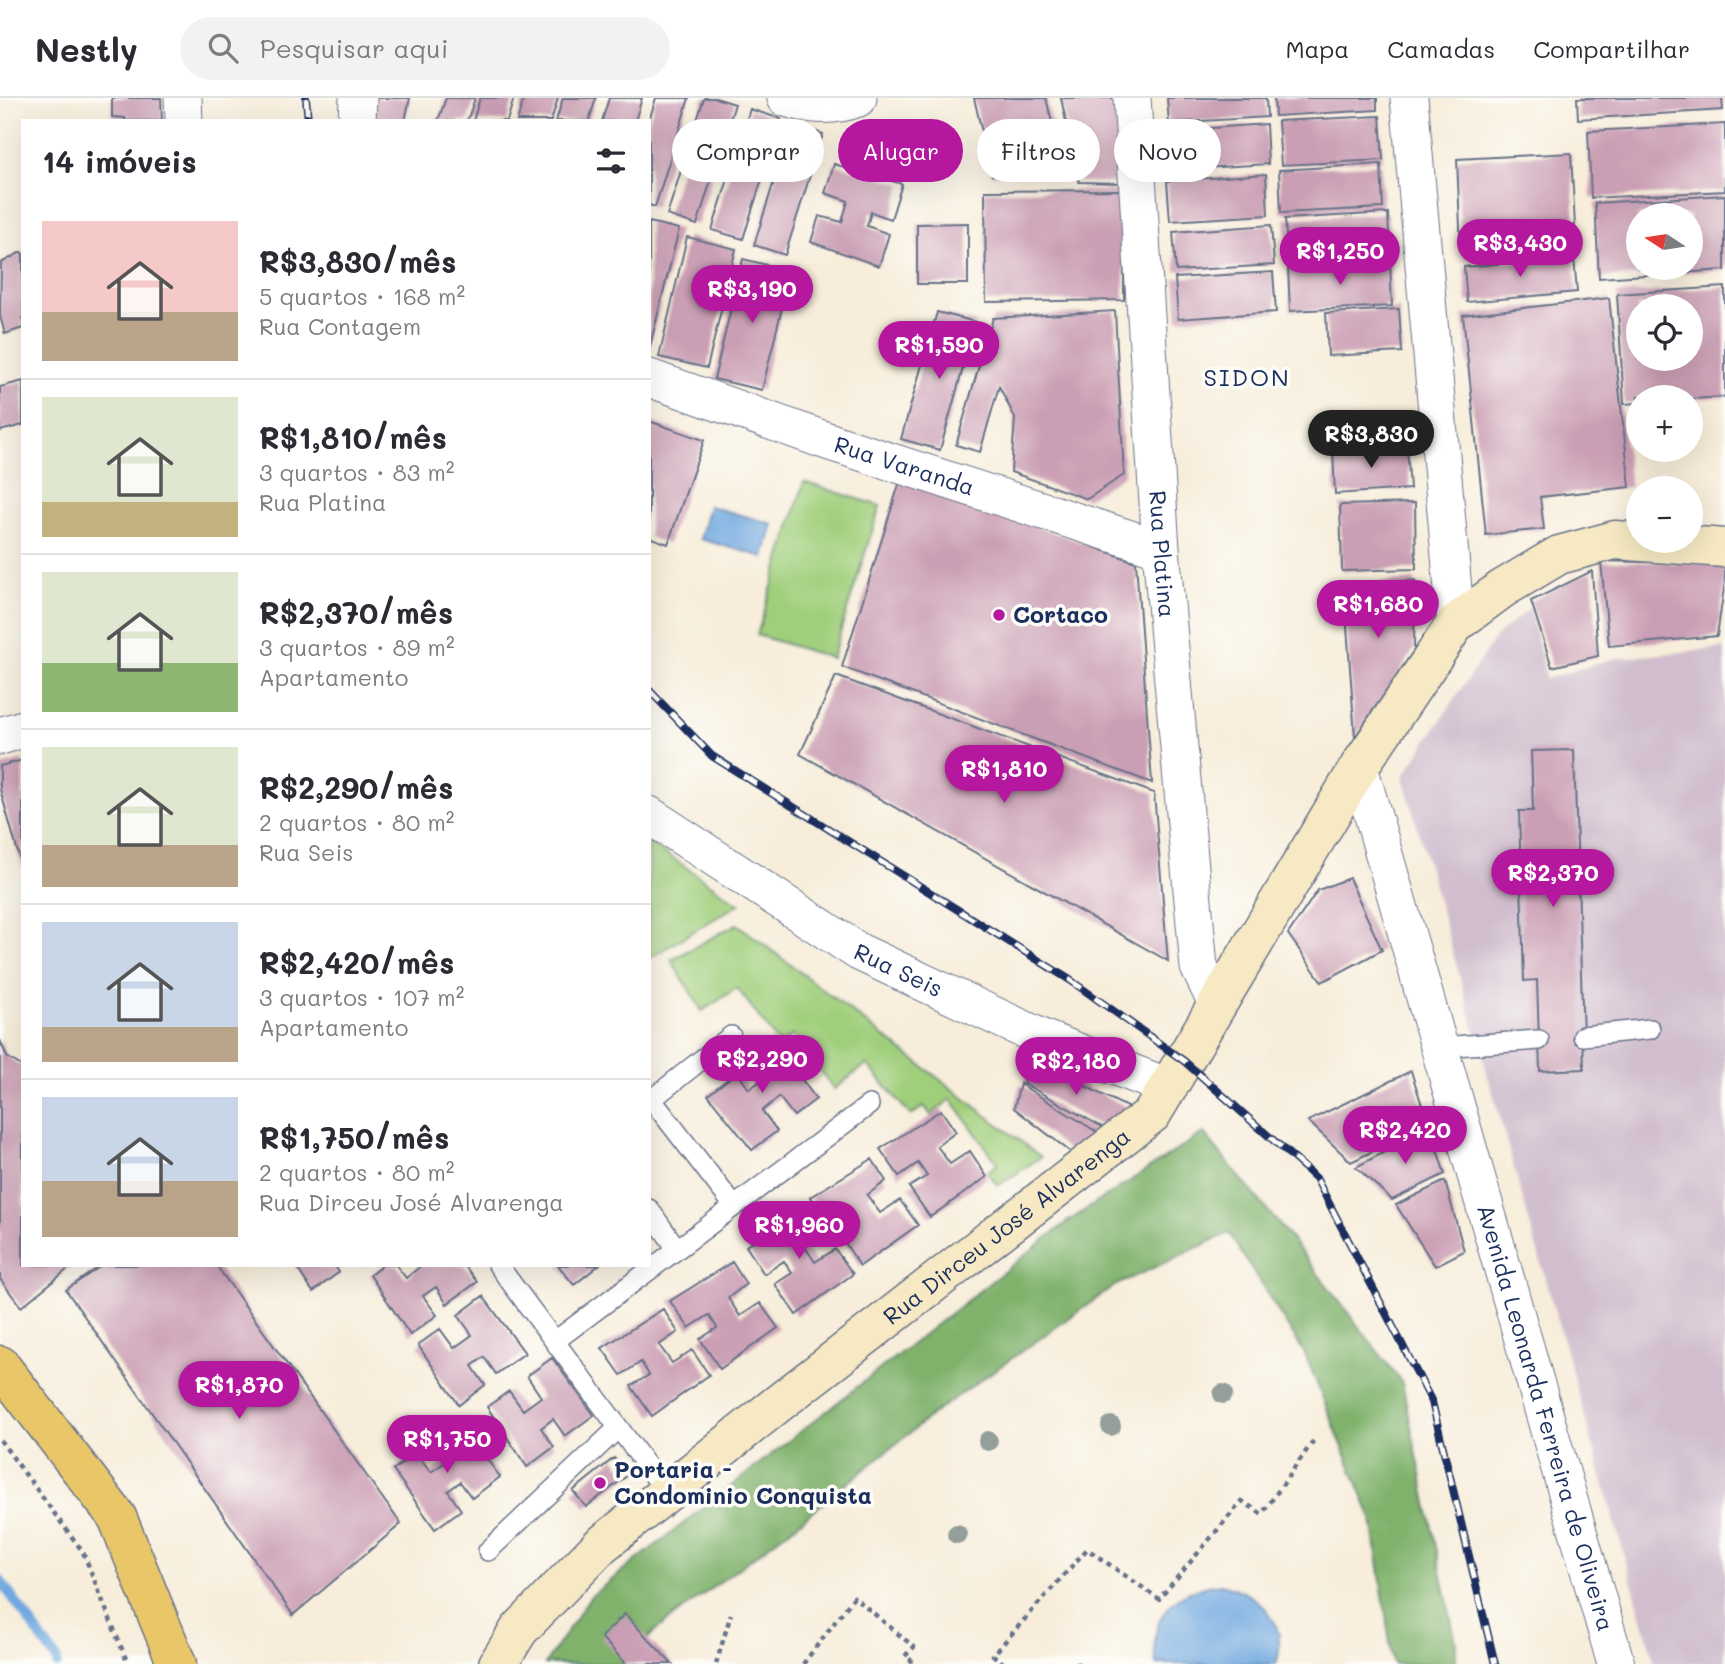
<!DOCTYPE html>
<html lang="pt">
<meta charset="utf-8">
<style>
body{margin:0;font-family:Mali,sans-serif;background:#f2f2f3;color:#2b2b33;height:100vh;display:flex;flex-direction:column;font-size:26px;white-space:nowrap}
*{box-sizing:border-box;margin:0}
p{font-size:23px;color:#7c7c81}
.icon{flex:none;width:38px;height:38px;fill:none;stroke:currentColor;stroke-width:2;stroke-linecap:round;stroke-linejoin:round}
.map{position:relative;flex:1;overflow:hidden}
.drawer{position:absolute;left:21px;top:21px;width:630px;height:1148px;display:flex;flex-direction:column;background:#fff;border-radius:0px;box-shadow:0 7px 28px #0002}
.drawer>*{flex:none}
.banner{position:absolute;left:672px;top:21px;width:665px;height:63px;display:flex;gap:14px}
.needle{width:46px;rotate:282deg}
.tools{position:absolute;left:1626px;top:105px;display:grid;gap:14px}
.tools a{display:grid;place-items:center;width:77px;height:77px;border-radius:50%;background:#fff;box-shadow:0 7px 28px #0002;font-size:35px}
.price{position:absolute;translate:-50% -60px;padding:0 16px;border-radius:24px;background:#b5179e;color:#fff;font-size:23px;line-height:46px;filter:drop-shadow(0 2px 4px #0008)}
.price::after{content:'';position:absolute;left:50%;top:42px;width:21px;height:16px;margin-left:-10px;background:inherit;clip-path:polygon(0 0,100% 0,50% 100%)}
.price.selected{background:#222;color:#fff}
ul{padding:0;list-style:none}
li{display:flex;align-items:center;gap:21px;height:175px;padding:0 21px}
li+li{border-top:2px solid #e1e1e2}
li span{display:grid;place-items:center;flex:none;width:196px;height:140px;border-radius:0px;color:#555}
li>.icon{margin-inline-start:auto}
span .icon{width:84px;height:84px;fill:#fffc;stroke-width:1}
li b{font-size:30px}
h2{display:flex;justify-content:space-between;align-items:center;height:84px;padding:0 21px;font-size:30px}
.chip{padding:0 24px;border-radius:32px;background:#fff;box-shadow:0 7px 28px #0002;font-size:24px;line-height:63px}
.chip.selected{background:#b5179e;color:#fff}
header{display:flex;align-items:center;gap:42px;box-sizing:border-box;height:98px;padding:0 35px;background:#fff;border-bottom:2px solid #e1e1e2}
header strong{font-size:33px}
nav{display:flex;gap:38px;margin-inline-start:auto;font-size:24px}
.search{width:490px;height:63px;background:#f2f2f3;display:flex;align-items:center;gap:18px;box-sizing:border-box;padding:0 24px;border-radius:38px;color:#7c7c81;font-size:26px}
.map>svg:first-child{display:block}
.industrial{fill:#d0bdcd}
.green{fill:#a0cf7c;stroke:#5e7f6d;stroke-width:2}
.forest{fill:#80b26c;stroke:#4e7065;stroke-width:2}
.water{fill:#6fa8df;stroke:#456c9e;stroke-width:2}
.lines{fill:none;stroke-linecap:round;stroke-linejoin:round}
.stream{stroke:#6fa8df;stroke-width:10}
.building{fill:#ca9eb4;fill-rule:evenodd}
.lane-casing{stroke:#687289;stroke-width:22}
.street-casing{stroke:#687289;stroke-width:39}
.secondary-casing{stroke:#687289;stroke-width:41}
.primary-casing{stroke:#687289;stroke-width:41}
.path{stroke:#687289;stroke-width:4.5;stroke-dasharray:5 5;stroke-linecap:butt}
.lane{stroke:#fff;stroke-width:19}
.street{stroke:#fff;stroke-width:37}
.secondary{stroke:#f6e9c3;stroke-width:38}
.primary{stroke:#e9c769;stroke-width:38}
.rail-casing{stroke:#1b2f5e;stroke-width:8}
.rail{stroke:#fdfcf7;stroke-width:5;stroke-dasharray:16;stroke-linecap:butt}
.tree{fill:#949f9b}
.poi-dot{fill:#b5179e;stroke:#fdfcf7;stroke-width:2.5}
.labels{text-anchor:middle;stroke-width:7;stroke-linejoin:round;paint-order:stroke}
.street-label{font-size:23px;fill:#1b2f5e;stroke:#fdfcf7}
.poi-label{font-size:23px;font-weight:bold;fill:#1b2f5e;stroke:#fdfcf7;text-anchor:start}
.neighbourhood-label{font-size:24px;letter-spacing:2px;fill:#1b2f5e;stroke:#fdfcf7}
</style>
<header>
<strong>Nestly</strong>
<div class="search"><svg class="icon" aria-label="search" viewBox="0 0 24 24"><circle cx="10" cy="10" r="6"/><path d="M15 15l6 6"/></svg>Pesquisar aqui</div>
<nav><a>Mapa</a><a>Camadas</a><a>Compartilhar</a></nav>
</header>
<div class="map">
<svg width="1725" height="1566" viewBox="0 0 1725 1566">
<rect width="100%" height="100%" fill="#fdfcf7"/>
<filter id="ink" filterUnits="userSpaceOnUse"><feTurbulence type="fractalNoise" baseFrequency=".0143" numOctaves="2"/><feDisplacementMap in="SourceGraphic" scale="14" xChannelSelector="R" yChannelSelector="G"/><feConvolveMatrix kernelMatrix="1 2 1 2 8 2 1 2 1" color-interpolation-filters="sRGB"/></filter>
<filter id="wash" filterUnits="userSpaceOnUse"><feTurbulence type="fractalNoise" baseFrequency=".00686" numOctaves="4" result="noise"/><feDisplacementMap in="SourceGraphic" scale="28" xChannelSelector="R" yChannelSelector="G"/><feGaussianBlur stdDeviation="1.57" result="paint"/><feColorMatrix in="noise" values="0 0 0 0 0 0 0 0 0 0 0 0 0 0 0 0 0 1.4 0 .05"/><feComposite in="paint" operator="in"/></filter>
<g filter="url(#wash)">
<rect width="100%" height="100%" fill="#f7edda"/>
<!-- industrial -->
<path class="industrial" d="M1530,510L1546,581L1612,561L1725,550V1566H1655L1403,679L1497,537Z"/>
<!-- green -->
<path class="green" d="M804,384L880,408L832,560L757,537Z
M649,744L739,806L649,860Z
M737,826L1041,1059L998,1088L987,1074L998,1066L951,1001L931,1017L924,1008L911,1018L867,966L834,991L793,937L780,947L737,890L702,913L671,862Z"/>
<!-- forest -->
<path class="forest" d="M1203,1035L1288,1137L1402,1285L1456,1545V1566H1393L1372,1421L1305,1256L1229,1135L1116,1187L938,1312L792,1430L656,1532L623,1566H545L590,1499L1067,1124Z"/>
<!-- water -->
<path class="water" d="M709,408L773,426L764,459L700,441Z
M1221,1486C1258,1495 1290,1523 1276,1566H1156C1148,1518 1174,1491 1221,1486Z"/>
<g class="lines">
<!-- stream -->
<path class="stream" d="M0,1482L57,1562V1566"/>
</g>
<g id="blocks">
<!-- building -->
<path class="building" d="M112,0H161L162,23H125V20L112,19Z
M373,0H410L405,23H371Z
M446,0H475L467,23H438Z
M480,0H514L507,23H473Z
M524,0H558L551,23H517Z
M563,0H596L589,23H556Z
M609,0H642L635,23H602Z
M656,0H689L655,109L649,107V23Z
M704,0H715L735,6L697,127L667,117Z
M974,0H1046L1061,60L992,77Z
M1061,0H1118L1122,85L1079,84Z
M1167,0H1266L1267,19L1169,25Z
M1274,0H1377V12L1275,18Z
M1577,0H1722L1723,12L1578,21Z
M750,11L781,21L743,141L712,132Z
M1380,18L1383,62L1281,67L1278,23Z
M792,26L823,36L785,157L754,147Z
M1266,26L1268,66L1171,72L1168,33Z
M1725,26V93L1591,100L1588,33Z
M1571,55L1576,146L1461,152L1457,61Z
M834,66L902,86L891,121L871,114L867,128L889,136L879,168L811,144L819,118L842,124L848,103L825,95Z
M1381,66L1383,110L1281,115L1279,72Z
M1266,76L1268,117L1170,123L1167,83Z
M1124,92V202L986,204L985,93Z
M1725,97V172L1599,180L1595,105ZM1638,117H1690V170H1638Z
M1388,115L1390,159L1288,165L1285,121Z
M649,124L679,131L650,248L649,247Z
M968,125V186H917V126Z
M1271,127L1274,167L1176,173L1173,134Z
M687,139L736,151L707,270L659,259Z
M21,154L23,156V230L5,236L0,218L1,165Z
M1574,159L1577,194L1467,204L1464,169Z
M743,161L791,173L762,292L714,281Z
M1390,164L1392,208L1290,213L1288,170Z
M1273,174L1276,214L1178,221L1175,180Z
M1725,189V299L1690,301V299H1638V305L1624,306L1617,196ZM1638,208H1690V261H1638Z
M1609,200L1630,389L1540,399L1544,431L1486,437L1463,217Z
M1399,211L1402,254L1328,258L1326,215Z
M1115,213L1124,377L1087,401L1011,374L1015,320L999,288L980,354L956,347L993,220Z
M937,214L976,224L940,352L901,341Z
M23,283V327L0,333V289Z
M649,323L704,342L668,446L649,439Z
M1407,349L1410,391L1335,396L1333,353Z
M901,380L1136,464L1152,685L842,569Z
M1415,405L1416,471L1342,473L1340,407Z
M1601,463L1725,466V483L1717,538L1609,548Z
M1592,473L1598,558L1552,569L1531,503Z
M1415,482L1414,552L1355,639L1344,487Z
M836,578L1154,695L1168,863L800,656Z
M1574,652L1584,971L1540,973L1537,882L1524,883L1519,713H1533L1531,653Z
M23,662V768L22,769L0,691V668Z
M1349,780L1382,852L1322,884L1288,836L1318,792Z
M0,942L7,959L23,969V1167H73L21,1209L0,1181Z
M773,942L816,1001L794,1018L779,999L762,1013L777,1033L752,1052L708,997L737,974L749,991L762,982L747,963Z
M1033,962L1131,1011L1113,1035L1023,985Z
M1411,973L1428,1026L1351,1064L1308,1023Z
M1020,986L1105,1039L1077,1059L1014,1010Z
M941,1012L956,1034L937,1048L950,1066L970,1053L987,1079L930,1119L909,1089L927,1078L918,1065L899,1078L880,1051Z
M1430,1030L1445,1076L1392,1102L1356,1069Z
M872,1061L886,1083L867,1097L880,1115L900,1102L918,1127L860,1168L840,1137L857,1127L849,1114L829,1127L810,1099Z
M1445,1083L1464,1153L1435,1168L1396,1107Z
M807,1109L822,1132L803,1146L815,1164L835,1151L853,1176L796,1217L775,1186L792,1175L784,1163L764,1176L746,1148Z
M732,1164L746,1186L728,1200L740,1218L760,1205L778,1230L720,1271L700,1241L717,1230L709,1217L689,1230L670,1203Z
M102,1167H216L401,1426L293,1517L66,1192Z
M295,1167H334L339,1174L313,1194Z
M383,1167H396L406,1180L422,1167H464L477,1184L447,1206L436,1189L423,1198L437,1217L410,1237L370,1177Z
M558,1167H599L574,1187Z
M483,1198L525,1255L496,1276L484,1259L472,1268L485,1287L459,1307L418,1247L440,1231L454,1250L472,1237L458,1217Z
M663,1211L678,1234L659,1247L672,1265L692,1252L709,1277L652,1318L631,1288L649,1277L641,1264L621,1277L602,1250Z
M552,1260L594,1317L565,1338L553,1321L541,1330L554,1349L527,1369L487,1309L509,1293L523,1312L541,1299L527,1278Z
M459,1323L500,1379L472,1400L460,1384L448,1393L461,1412L435,1431L393,1372L416,1355L431,1374L448,1362L433,1342Z
M614,1360L628,1377L586,1409L573,1393Z
M625,1516L672,1566H626L601,1539Z"/>
</g>
</g>
<g filter="url(#ink)">
<use href="#blocks" fill-opacity="0" stroke="#687289" stroke-width="2"/>
<g class="lines">
<defs>
<path id="lane" d="M1583,938L1650,931
M1440,949L1539,942
M649,998L734,1108
M652,1001L731,938
M649,1111L677,1151
M498,1167L667,1395
M555,1243L869,1007
M488,1453L618,1330"/>
<g id="street">
<path d="M183,0L184,23"/>
<path d="M786,0C810,8 835,9 858,0"/>
<path id="s1" d="M1132,0L1161,451L1199,869L1217,906"/>
<path d="M1409,0L1456,525"/>
<path d="M357,23L358,0"/>
<path id="s2" d="M649,280L833,345L1161,451"/>
<path d="M0,638L23,631"/>
<path id="s3" d="M1359,669L1616,1566"/>
<path id="s4" d="M649,717L859,854L1042,940L1168,989"/>
</g>
<g id="secondary">
<path id="s5" d="M498,1566L519,1532L600,1448L775,1308L1152,1016L1359,669L1456,525L1502,491L1559,457L1615,442L1725,450"/>
</g>
<path id="primary" d="M0,1267L117,1419L177,1566"/>
</defs>
<!-- lane casing -->
<use href="#lane" class="lane-casing"/>
<!-- street casing -->
<use href="#street" class="street-casing"/>
<!-- secondary casing -->
<use href="#secondary" class="secondary-casing"/>
<!-- primary casing -->
<use href="#primary" class="primary-casing"/>
<!-- path -->
<path class="path" d="M0,1342L83,1454L128,1566
M716,1566L731,1516
M803,1566L854,1499L914,1549L905,1558L916,1566
M1004,1566L993,1557L1087,1451L1159,1501L1242,1403L1262,1416L1316,1339
M1076,1566H1080"/>
<!-- lane -->
<use href="#lane" class="lane"/>
<!-- street -->
<use href="#street" class="street"/>
<!-- secondary -->
<use href="#secondary" class="secondary"/>
<!-- primary -->
<use href="#primary" class="primary"/>
<defs>
<path id="rail" d="M306,0L308,23
M649,592L712,658L1070,882L1184,963L1316,1080L1432,1304L1495,1566"/>
</defs>
<!-- rail casing -->
<use href="#rail" class="rail-casing"/>
<!-- rail -->
<use href="#rail" class="rail"/>
</g>
<!-- trees -->
<g class="tree">
<circle cx="1223" cy="1296" r="10"/>
<circle cx="1111" cy="1328" r="10"/>
<circle cx="988" cy="1343" r="10"/>
<circle cx="957" cy="1436" r="10"/>
</g>
</g>
<!-- markers -->
<g class="poi-dot">
<circle cx="999" cy="517" r="7"/>
<circle cx="600" cy="1385" r="7"/>
</g>
<g class="labels">
<!-- street labels -->
<g class="street-label">
<text dy="8" stroke="none"><textPath href="#s2" startOffset="270">Rua Varanda</textPath></text>
<text dy="8" stroke="none"><textPath href="#s1" startOffset="457">Rua Platina</textPath></text>
<text dy="8" stroke="none"><textPath href="#s4" startOffset="294">Rua Seis</textPath></text>
<text dy="8" stroke="none"><textPath href="#s5" startOffset="674">Rua Dirceu José Alvarenga</textPath></text>
<text dy="8" stroke="none"><textPath href="#s3" startOffset="677">Avenida Leonarda Ferreira de Oliveira</textPath></text>
</g>
<!-- poi labels -->
<g class="poi-label">
<text x="1013" y="525">Cortaco</text>
<text x="614" y="1380">Portaria -<tspan x="614" dy="26">Condominio Conquista</tspan></text>
</g>
<!-- neighbourhood labels -->
<g class="neighbourhood-label">
<text x="1247" y="288">SIDON</text>
</g>
</g>
</svg>
<div class="tools">
<a><svg class="needle" viewBox="-14 -14 28 28"><path d="M0-13l5 13h-10z" fill="#e53935"/><path d="M0 13l5-13h-10z" fill="#7c7c81"/></svg></a>
<a><svg class="icon" aria-label="locate" viewBox="0 0 24 24"><circle cx="12" cy="12" r="6"/><path d="M12 2v4M12 18v4M2 12h4M18 12h4"/></svg></a>
<a>+</a>
<a>−</a>
</div>
<b class="price" style="left:1520px;top:181px">R$3,430</b>
<b class="price" style="left:1340px;top:189px">R$1,250</b>
<b class="price" style="left:752px;top:227px">R$3,190</b>
<b class="price" style="left:939px;top:283px">R$1,590</b>
<b class="price selected" style="left:1371px;top:372px">R$3,830</b>
<b class="price" style="left:1378px;top:542px">R$1,680</b>
<b class="price" style="left:1004px;top:707px">R$1,810</b>
<b class="price" style="left:1553px;top:811px">R$2,370</b>
<b class="price" style="left:762px;top:997px">R$2,290</b>
<b class="price" style="left:1076px;top:999px">R$2,180</b>
<b class="price" style="left:1405px;top:1068px">R$2,420</b>
<b class="price" style="left:799px;top:1163px">R$1,960</b>
<b class="price" style="left:239px;top:1323px">R$1,870</b>
<b class="price" style="left:447px;top:1377px">R$1,750</b>
<div class="banner">
<a class="chip">Comprar</a>
<a class="chip selected">Alugar</a>
<a class="chip">Filtros</a>
<a class="chip">Novo</a>
</div>
<section class="drawer">
<h2>14 imóveis<svg class="icon" aria-label="filters" viewBox="0 0 24 24"><path d="M4 7h16M4 17h16"/><circle cx="9" cy="7" r="2"/><circle cx="15" cy="17" r="2"/></svg></h2>
<ul>
<li><span style="background:linear-gradient(#f6c9c9 65%,#b9a48a 0)"><svg class="icon" aria-label="home" viewBox="0 0 24 24"><path d="M3 11l9-7 9 7M6 9v11h12V9"/></svg></span><div><b>R$3,830/mês</b><p>5 quartos · 168 m²</p><p>Rua Contagem</p></div></li>
<li><span style="background:linear-gradient(#dfe7d0 75%,#c2b280 0)"><svg class="icon" aria-label="home" viewBox="0 0 24 24"><path d="M3 11l9-7 9 7M6 9v11h12V9"/></svg></span><div><b>R$1,810/mês</b><p>3 quartos · 83 m²</p><p>Rua Platina</p></div></li>
<li><span style="background:linear-gradient(#dfe7d0 65%,#8fb573 0)"><svg class="icon" aria-label="home" viewBox="0 0 24 24"><path d="M3 11l9-7 9 7M6 9v11h12V9"/></svg></span><div><b>R$2,370/mês</b><p>3 quartos · 89 m²</p><p>Apartamento</p></div></li>
<li><span style="background:linear-gradient(#dfe7d0 70%,#b9a48a 0)"><svg class="icon" aria-label="home" viewBox="0 0 24 24"><path d="M3 11l9-7 9 7M6 9v11h12V9"/></svg></span><div><b>R$2,290/mês</b><p>2 quartos · 80 m²</p><p>Rua Seis</p></div></li>
<li><span style="background:linear-gradient(#c9d6e8 75%,#b9a48a 0)"><svg class="icon" aria-label="home" viewBox="0 0 24 24"><path d="M3 11l9-7 9 7M6 9v11h12V9"/></svg></span><div><b>R$2,420/mês</b><p>3 quartos · 107 m²</p><p>Apartamento</p></div></li>
<li><span style="background:linear-gradient(#c9d6e8 60%,#b9a48a 0)"><svg class="icon" aria-label="home" viewBox="0 0 24 24"><path d="M3 11l9-7 9 7M6 9v11h12V9"/></svg></span><div><b>R$1,750/mês</b><p>2 quartos · 80 m²</p><p>Rua Dirceu José Alvarenga</p></div></li>
</ul>
</section>
</div>
